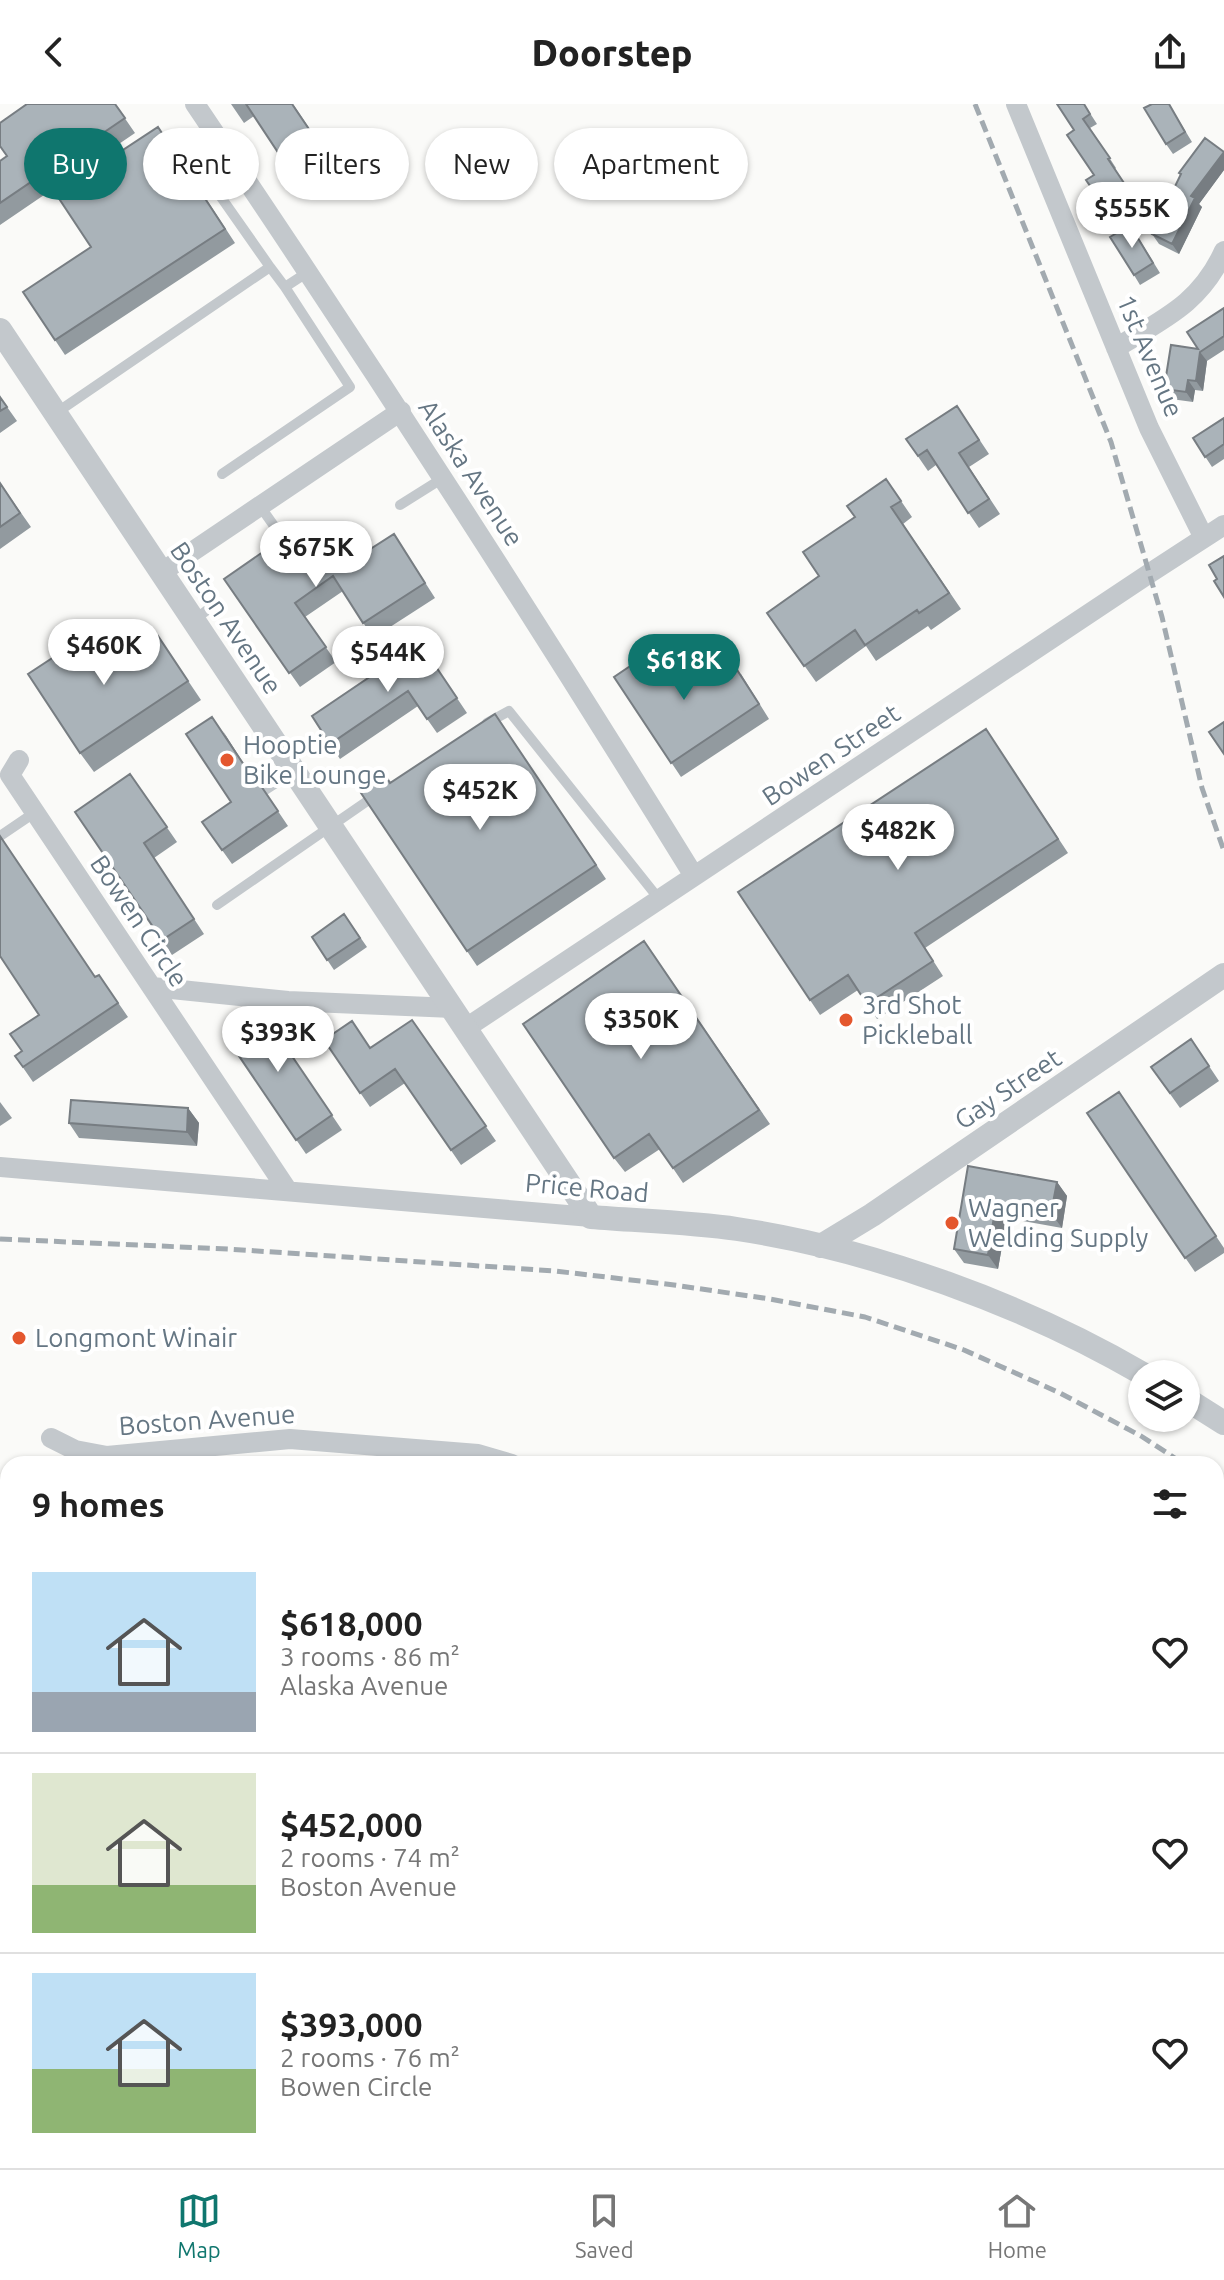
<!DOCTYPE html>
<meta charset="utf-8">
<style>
body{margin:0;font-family:Ubuntu,sans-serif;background:#f2f2f2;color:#222;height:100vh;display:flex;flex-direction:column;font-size:30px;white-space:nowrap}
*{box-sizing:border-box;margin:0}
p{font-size:26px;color:#767676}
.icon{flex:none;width:44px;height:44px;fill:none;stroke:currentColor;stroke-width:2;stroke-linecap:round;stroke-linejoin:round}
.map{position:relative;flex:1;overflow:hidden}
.panel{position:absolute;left:0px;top:1352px;width:1224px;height:712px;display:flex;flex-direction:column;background:#fff;border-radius:24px 24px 0 0;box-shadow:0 2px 6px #0004}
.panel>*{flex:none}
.banner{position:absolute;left:24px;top:24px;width:800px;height:72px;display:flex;gap:16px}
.buttons{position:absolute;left:1128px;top:1256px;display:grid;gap:16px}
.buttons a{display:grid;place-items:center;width:72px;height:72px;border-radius:50%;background:#fff;box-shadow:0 2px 6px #0004;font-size:40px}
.price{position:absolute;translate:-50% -68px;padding:0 18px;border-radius:28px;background:#fff;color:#222;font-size:26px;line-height:52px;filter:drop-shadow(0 2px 4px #0008)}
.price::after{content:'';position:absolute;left:50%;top:48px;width:24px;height:18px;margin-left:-12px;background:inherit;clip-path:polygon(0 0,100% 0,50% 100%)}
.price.current{background:#0f766e;color:#fff}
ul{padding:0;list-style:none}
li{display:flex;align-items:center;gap:24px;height:200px;padding:0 32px}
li+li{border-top:2px solid #e0e0e0}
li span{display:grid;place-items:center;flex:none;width:224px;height:160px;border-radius:0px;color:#555}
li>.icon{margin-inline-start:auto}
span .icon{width:96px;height:96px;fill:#fffc;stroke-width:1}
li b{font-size:34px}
h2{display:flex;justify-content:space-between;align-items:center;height:96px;padding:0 32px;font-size:34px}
.tag{padding:0 28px;border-radius:36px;background:#fff;box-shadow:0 2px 6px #0004;font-size:28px;line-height:72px}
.tag.current{background:#0f766e;color:#fff}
header{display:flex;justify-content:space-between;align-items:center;height:104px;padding:0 32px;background:#fff;font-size:36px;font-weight:800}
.tabs{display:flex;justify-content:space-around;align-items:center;height:112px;border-top:2px solid #e0e0e0;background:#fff;font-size:22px;color:#767676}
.tabs a{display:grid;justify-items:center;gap:4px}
.tabs .current{color:#0f766e}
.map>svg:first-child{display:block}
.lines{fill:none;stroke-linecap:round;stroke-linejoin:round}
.river{stroke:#bbc7cb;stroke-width:32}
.secondary-casing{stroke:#b3babf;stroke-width:30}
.path{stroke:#bbbfc2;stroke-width:3;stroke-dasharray:4 4;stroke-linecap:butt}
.service{stroke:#c3c8cc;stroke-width:10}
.minor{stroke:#c3c8cc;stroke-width:20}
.tertiary{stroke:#c3c8cc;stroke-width:24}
.secondary{stroke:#fff;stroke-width:28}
.rail{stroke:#a2aab0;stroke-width:5;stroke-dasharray:12 6;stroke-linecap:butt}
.wall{fill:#929a9f}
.shaded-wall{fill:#777d82}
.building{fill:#aab3b9;stroke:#777d82;stroke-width:2}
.poi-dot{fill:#e4572e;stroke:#fff;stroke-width:3}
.labels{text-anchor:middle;stroke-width:8;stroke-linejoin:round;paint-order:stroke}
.street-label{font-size:26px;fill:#657683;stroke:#fff}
.poi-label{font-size:26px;fill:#657683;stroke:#fff;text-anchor:start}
</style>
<header><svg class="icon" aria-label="back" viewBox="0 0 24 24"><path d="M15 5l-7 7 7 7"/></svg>Doorstep<svg class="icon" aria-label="share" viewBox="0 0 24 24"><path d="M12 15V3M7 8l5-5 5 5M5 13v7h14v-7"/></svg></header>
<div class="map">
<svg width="1224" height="2064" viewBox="0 0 1224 2064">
<rect width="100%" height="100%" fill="#fafaf8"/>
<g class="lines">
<!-- river -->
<path class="river" d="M0,1505L8,1512
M687,2056L690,2064"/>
<defs>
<path id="secondary" d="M1216,1770L1224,1765
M784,2064L796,2056"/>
</defs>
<!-- secondary casing -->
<use href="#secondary" class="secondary-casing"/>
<!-- path -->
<path class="path" d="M0,1377L8,1381
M727,2064L739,2056"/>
<!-- service -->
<path class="service" d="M190,49L270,163
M56,309L270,163L285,183L308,168
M222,370L350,283L285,183
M400,401L443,374
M260,402L284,436
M194,516L210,504
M487,619L509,607L659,795
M265,686L293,668
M0,732L34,709
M217,801L376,691
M1216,1632L1224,1644
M1216,1684L1224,1678
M1216,1833L1224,1836
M1216,1880L1224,1875
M1015,2056L1021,2064"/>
<!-- minor -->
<path class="minor" d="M195,0C367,254 533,511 694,772
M1016,0L1149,324L1204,434
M1116,244C1163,215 1200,200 1224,147
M162,468L401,307
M19,656L10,671L288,1087
M152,883L288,897L453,904
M466,924L1150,469L1224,421
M0,1063L591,1113
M51,1334L75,1346L107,1352L290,1335L478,1350L512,1360
M0,1709L8,1715
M256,2056L262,2064
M901,2056L907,2064"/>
<!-- tertiary -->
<path class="tertiary" d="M0,226L591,1113C640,1117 689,1118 737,1125C872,1145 1025,1201 1143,1270
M821,1142L872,1111L1224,871
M1186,1295L1224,1319
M1216,1742L1224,1736
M1216,1817L1224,1811"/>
<!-- secondary -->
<use href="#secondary" class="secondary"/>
<!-- rail -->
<path class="rail" d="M975,0L1111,338L1162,513L1202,684L1224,747
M0,1135L228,1145L555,1167L674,1181L770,1195L865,1213L964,1246L1060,1289L1141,1332L1184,1360
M1216,1382L1224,1387"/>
</g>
<!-- wall -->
<path class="wall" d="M115,0L135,29L0,121V57L7,52Z
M231,0H293L328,52L296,73L254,12L244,19Z
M1084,0L1097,20L1090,24L1116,64L1115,65L1137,98L1113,115L1086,76L1094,71L1074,26Z
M1152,0H1169L1192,38L1173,50L1166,40Z
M169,38L235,139L65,251L23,188L91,143Z
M1224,49V66L1199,100L1202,103L1179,150L1159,140L1152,130Z
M1136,130L1160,169L1140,181L1134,171Z
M1224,204V246L1207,257L1203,287L1195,286L1193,298L1171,295L1164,285L1198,245Z
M0,293L17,317L0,329Z
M957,302L989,350L969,363L1000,410L979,424L936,361L928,367L906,335Z
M1224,314V355L1212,363L1193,334Z
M886,375L912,413L903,420L961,505L931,526L928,522L876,557L866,542L816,578L767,509L819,472L855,413Z
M0,379L31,423L0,445Z
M394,430L435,494L373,534L343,487L305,513L336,558L300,583L224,475L336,467Z
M158,532L201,596L94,668L80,649L112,563Z
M420,539L467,609L437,629L418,602L340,655L312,612Z
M741,570L769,615L681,673L614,573L684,585Z
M495,610L606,775L477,862L361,689L390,679Z
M986,625L1068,749L925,844L943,872L877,915L858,886L820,911L810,896Z
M130,670L177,738L154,754L204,830L172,851L75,708Z
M259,679L288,722L232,760L202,718Z
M344,810L367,843L334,866L312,833Z
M644,837L770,1020L683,1079L660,1045L625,1068L614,1054Z
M99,871L128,913L33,978L15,952L22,947Z
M260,905L342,1026L306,1050L224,930Z
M412,916L496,1037L461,1061L405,979L370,1003L324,936L370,944Z
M1191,935L1219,977L1180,1004L1151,963Z
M1119,988L1224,1144V1149L1195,1168L1087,1009Z
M0,998L12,1014L0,1022Z
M188,1004L199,1019L197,1042L79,1034L69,1019Z
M968,1062L1057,1078L1067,1092L1062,1124L1007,1114L998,1165L964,1159L954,1145Z
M27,2056H210L215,2064H13Z"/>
<!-- shaded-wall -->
<path class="shaded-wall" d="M1224,48V66L1199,100L1202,103L1179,150L1172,140L1191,92Z
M1200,248L1207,257L1203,287L1196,277Z
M1188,276L1195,286L1193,298L1186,288Z
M223,627L258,682L248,676Z
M188,1004L199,1019L197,1042L187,1028Z
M1057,1078L1067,1092L1062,1124L1051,1109Z
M996,1100L1007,1114L998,1165L988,1151Z"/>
<!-- building -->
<path class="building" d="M27,0H115L125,14L0,99V57L7,52L0,42V19Z
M246,0H292L317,37L285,59Z
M1057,0H1084L1090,10L1083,15L1110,54L1108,55L1130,88L1106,105L1086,76L1094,71L1067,31L1074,26Z
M1152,0H1169L1185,28L1166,40L1144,4Z
M158,23L225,125L55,236L23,188L91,143L56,90Z
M1205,34L1224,48L1191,92L1195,94L1172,140L1152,130L1181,70L1179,69Z
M1130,121L1153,159L1134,171L1110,133Z
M1224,204V232L1200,248L1196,277L1188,276L1186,288L1164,285L1171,241L1198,245L1187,228Z
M0,293L7,303L0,307Z
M957,302L979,336L959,349L989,395L968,409L927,346L918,352L906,335Z
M1224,314V340L1205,353L1193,334Z
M886,375L901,397L891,403L949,489L919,509L917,506L865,541L855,526L804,562L767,509L819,472L803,448L855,413L847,402Z
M0,379L20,409L0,423Z
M303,420L336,467L394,430L425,479L363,519L333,472L295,499L326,543L289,569L224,475Z
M1224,452V493L1214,477L1217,475L1209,461Z
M89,530L111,563L158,532L188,577L80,649L28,570Z
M420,539L457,594L427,615L408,587L330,640L312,612Z
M657,544L684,585L730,555L759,600L671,659L614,573Z
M495,610L596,761L467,847L361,689L386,672L390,679Z
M212,613L248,667V676L257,681L259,679L278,707L222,746L202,718L231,698L186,630Z
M1224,618V650L1209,628Z
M986,625L1058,735L915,829L933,857L867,900L848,871L810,896L738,788Z
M130,670L167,723L144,739L194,815L162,836L75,708Z
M0,732L95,873L99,871L118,899L23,963L15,952L22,947L10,930L39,911L0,852Z
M344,810L360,834L327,856L312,833Z
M644,837L759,1006L673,1064L649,1030L614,1054L523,920Z
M260,905L332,1011L296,1036L224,930Z
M412,916L486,1022L451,1046L395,965L360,989L324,936L352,917L370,944Z
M1191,935L1209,962L1170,989L1151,963Z
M1119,988L1216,1132L1185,1154L1087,1009Z
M71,996L188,1004L187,1028L69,1019Z
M968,1062L1057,1078L1051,1109L996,1100L988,1151L954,1145Z
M1224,1976V2064H1095L1107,2056H1216V1982Z
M27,2056H193L179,2064H13Z
M386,2056H496L501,2064H392Z"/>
<!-- markers -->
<g class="poi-dot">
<circle cx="227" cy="656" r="8"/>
<circle cx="846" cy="916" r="8"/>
<circle cx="952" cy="1119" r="8"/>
<circle cx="19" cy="1234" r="8"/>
</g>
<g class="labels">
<!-- street labels -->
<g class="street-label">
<text transform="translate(1150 252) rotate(67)" y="9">1st Avenue</text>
<text transform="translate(471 369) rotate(57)" y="9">Alaska Avenue</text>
<text transform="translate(226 514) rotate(56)" y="9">Boston Avenue</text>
<text transform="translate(831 651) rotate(-34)" y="9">Bowen Street</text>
<text transform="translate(139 817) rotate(56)" y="9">Bowen Circle</text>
<text transform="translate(1008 985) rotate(-34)" y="9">Gay Street</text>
<text transform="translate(587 1084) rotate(5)" y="9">Price Road</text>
<text transform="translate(207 1316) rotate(-4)" y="9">Boston Avenue</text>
</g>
<!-- poi labels -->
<g class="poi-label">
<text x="243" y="650">Hooptie<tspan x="243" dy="30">Bike Lounge</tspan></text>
<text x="862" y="910">3rd Shot<tspan x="862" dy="30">Pickleball</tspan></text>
<text x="968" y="1113">Wagner<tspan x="968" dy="30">Welding Supply</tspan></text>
<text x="35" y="1243">Longmont Winair</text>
</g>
</g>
</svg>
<div class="buttons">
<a><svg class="icon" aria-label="layers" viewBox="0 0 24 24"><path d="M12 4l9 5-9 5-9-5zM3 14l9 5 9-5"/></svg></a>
</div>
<b class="price" style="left:1132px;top:146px">$555K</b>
<b class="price" style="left:316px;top:485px">$675K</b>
<b class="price" style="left:104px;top:583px">$460K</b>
<b class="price" style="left:388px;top:590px">$544K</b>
<b class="price current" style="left:684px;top:598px">$618K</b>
<b class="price" style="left:480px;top:728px">$452K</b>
<b class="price" style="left:898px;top:768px">$482K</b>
<b class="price" style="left:641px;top:957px">$350K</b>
<b class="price" style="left:278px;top:970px">$393K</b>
<div class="banner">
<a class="tag current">Buy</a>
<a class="tag">Rent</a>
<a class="tag">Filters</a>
<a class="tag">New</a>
<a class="tag">Apartment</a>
</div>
<section class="panel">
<h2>9 homes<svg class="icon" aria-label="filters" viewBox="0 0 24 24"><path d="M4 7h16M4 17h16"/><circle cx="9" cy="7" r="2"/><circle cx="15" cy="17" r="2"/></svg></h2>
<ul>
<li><span style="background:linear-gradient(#bfe0f5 75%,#9aa5b1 0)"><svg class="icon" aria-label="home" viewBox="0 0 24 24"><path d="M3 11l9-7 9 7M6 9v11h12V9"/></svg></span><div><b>$618,000</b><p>3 rooms · 86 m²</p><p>Alaska Avenue</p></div><svg class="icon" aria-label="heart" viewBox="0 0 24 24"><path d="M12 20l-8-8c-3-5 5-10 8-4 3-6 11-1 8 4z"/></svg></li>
<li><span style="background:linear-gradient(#dfe7d0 70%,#8fb573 0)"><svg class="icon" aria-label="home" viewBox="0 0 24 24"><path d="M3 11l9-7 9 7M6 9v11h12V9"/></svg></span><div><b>$452,000</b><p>2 rooms · 74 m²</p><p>Boston Avenue</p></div><svg class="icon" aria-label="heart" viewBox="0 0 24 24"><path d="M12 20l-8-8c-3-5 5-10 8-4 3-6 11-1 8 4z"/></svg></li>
<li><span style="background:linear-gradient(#bfe0f5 60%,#8fb573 0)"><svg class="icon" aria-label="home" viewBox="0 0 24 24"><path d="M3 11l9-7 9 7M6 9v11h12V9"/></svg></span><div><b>$393,000</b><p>2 rooms · 76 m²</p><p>Bowen Circle</p></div><svg class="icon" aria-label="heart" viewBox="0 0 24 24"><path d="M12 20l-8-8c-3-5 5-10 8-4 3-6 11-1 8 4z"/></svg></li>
</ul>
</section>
</div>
<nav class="tabs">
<a class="current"><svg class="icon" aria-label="map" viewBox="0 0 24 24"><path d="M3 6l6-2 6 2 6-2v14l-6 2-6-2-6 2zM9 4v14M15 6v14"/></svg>Map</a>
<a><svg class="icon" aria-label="saved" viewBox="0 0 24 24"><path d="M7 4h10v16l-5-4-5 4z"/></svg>Saved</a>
<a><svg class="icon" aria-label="home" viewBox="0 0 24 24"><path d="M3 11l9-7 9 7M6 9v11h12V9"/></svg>Home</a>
</nav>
